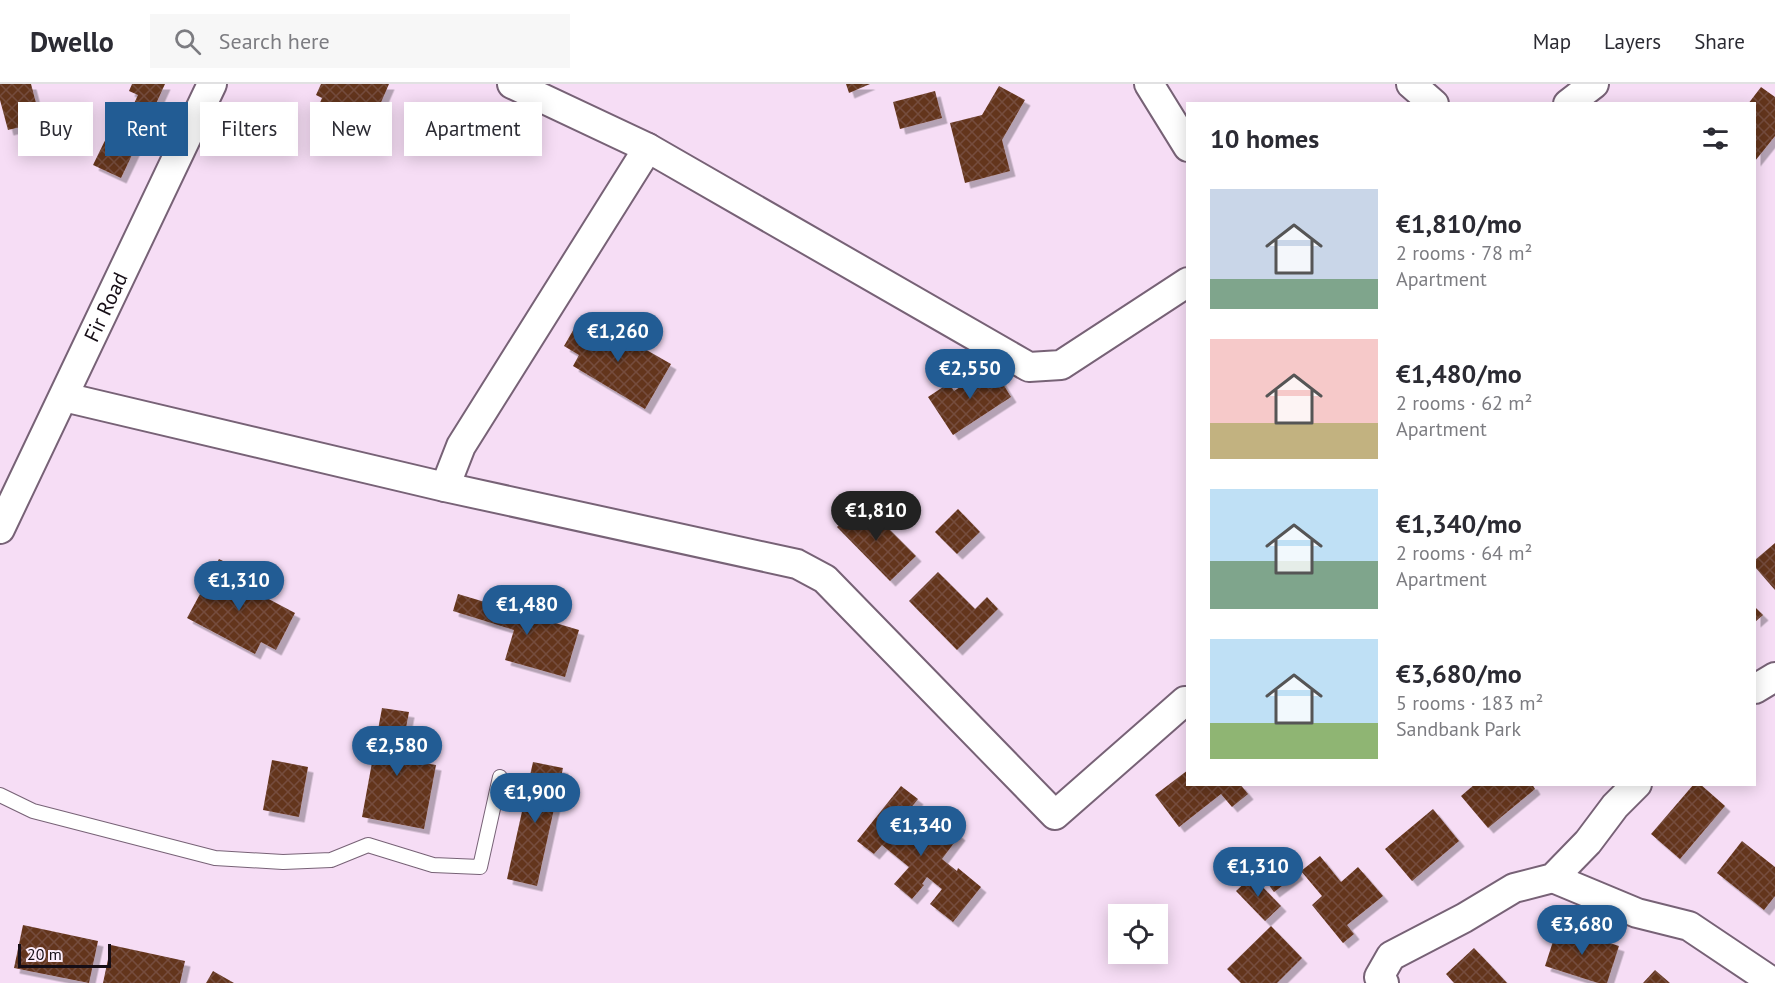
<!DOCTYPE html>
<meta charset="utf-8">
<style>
body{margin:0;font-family:"PT Sans",sans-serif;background:#f7f7f7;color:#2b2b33;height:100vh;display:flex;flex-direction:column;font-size:22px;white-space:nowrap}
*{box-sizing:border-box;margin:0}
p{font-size:20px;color:#7c7c81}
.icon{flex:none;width:33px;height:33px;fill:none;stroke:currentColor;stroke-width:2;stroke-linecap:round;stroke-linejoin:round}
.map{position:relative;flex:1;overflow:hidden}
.side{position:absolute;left:1186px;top:18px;width:570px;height:684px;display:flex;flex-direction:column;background:#fff;border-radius:0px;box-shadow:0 3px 15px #0003}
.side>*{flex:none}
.hud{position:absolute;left:18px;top:18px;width:570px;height:54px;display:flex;gap:12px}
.fabs{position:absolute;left:1108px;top:820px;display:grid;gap:12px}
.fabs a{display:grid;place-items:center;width:60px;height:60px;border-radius:0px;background:#fff;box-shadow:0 3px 15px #0003;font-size:30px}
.scale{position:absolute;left:18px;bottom:15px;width:93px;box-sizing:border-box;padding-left:6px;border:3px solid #160e16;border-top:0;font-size:16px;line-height:21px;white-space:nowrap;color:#160e16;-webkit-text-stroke:4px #fdeefc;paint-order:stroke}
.price{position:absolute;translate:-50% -51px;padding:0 14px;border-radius:21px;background:#225c94;color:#fff;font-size:20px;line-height:39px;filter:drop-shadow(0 2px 3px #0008)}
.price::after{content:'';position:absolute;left:50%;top:36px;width:18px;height:14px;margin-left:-9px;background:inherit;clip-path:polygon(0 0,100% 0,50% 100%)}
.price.selected{background:#222;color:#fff}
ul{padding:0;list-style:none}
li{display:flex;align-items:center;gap:18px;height:150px;padding:0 24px}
li span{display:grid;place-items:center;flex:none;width:168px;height:120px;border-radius:0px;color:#555}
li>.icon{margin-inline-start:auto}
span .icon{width:72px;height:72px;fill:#fffc;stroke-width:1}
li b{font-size:26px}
h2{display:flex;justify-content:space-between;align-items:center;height:72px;padding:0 24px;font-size:26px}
.tag{padding:0 21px;border-radius:0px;background:#fff;box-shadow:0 3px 15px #0003;font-size:21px;line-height:54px}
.tag.selected{background:#225c94;color:#fff}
header{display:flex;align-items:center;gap:36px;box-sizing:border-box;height:84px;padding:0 30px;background:#fff;border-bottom:2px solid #e1e1e2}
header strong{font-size:28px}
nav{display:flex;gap:33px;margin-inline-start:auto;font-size:21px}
.search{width:420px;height:54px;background:#f7f7f7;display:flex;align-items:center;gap:15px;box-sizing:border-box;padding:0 21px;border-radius:0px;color:#7c7c81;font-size:22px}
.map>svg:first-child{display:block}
.building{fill:url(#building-cross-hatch);filter:url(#shadow)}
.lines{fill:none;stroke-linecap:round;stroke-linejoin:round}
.lane-casing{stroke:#776276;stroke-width:16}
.street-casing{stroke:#776276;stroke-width:32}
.lane{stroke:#fff;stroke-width:14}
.street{stroke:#fff;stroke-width:28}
.labels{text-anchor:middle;stroke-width:6;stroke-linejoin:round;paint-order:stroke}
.street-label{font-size:21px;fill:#160e16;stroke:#fdeefc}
</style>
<header>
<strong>Dwello</strong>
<div class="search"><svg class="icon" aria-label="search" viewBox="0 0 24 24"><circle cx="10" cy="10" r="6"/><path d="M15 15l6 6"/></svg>Search here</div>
<nav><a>Map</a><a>Layers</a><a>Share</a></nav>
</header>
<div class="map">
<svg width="1775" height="899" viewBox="0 0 1775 899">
<defs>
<pattern id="building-cross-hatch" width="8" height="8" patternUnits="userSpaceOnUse" patternTransform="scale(1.5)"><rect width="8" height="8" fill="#64341e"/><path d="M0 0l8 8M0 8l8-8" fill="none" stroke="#754e3d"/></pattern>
<filter id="shadow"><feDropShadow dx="5.5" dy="5.5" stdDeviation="0" flood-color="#0004"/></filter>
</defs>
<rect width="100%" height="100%" fill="#f6ddf5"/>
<!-- building -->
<path class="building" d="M0,0H31L41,38L8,46L0,16Z
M132,0H165L149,35L131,26L138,11L129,7Z
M321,0H389L365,55L314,33L322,14L316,11Z
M846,0H870L849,9Z
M999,2L1025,16L1002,56L1010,87L965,99L950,39L982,31Z
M1761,3L1775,13V52L1755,77V20H1748Z
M935,7L942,34L900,45L893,18Z
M114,38L141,52L121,94L93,81Z
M579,236L611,255L615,248L671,280L645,325L573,282L579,271L564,262Z
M992,282L1011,313L953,351L928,313L949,299L954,307Z
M862,418L916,472L890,497L837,443Z
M958,425L980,448L957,470L935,448Z
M1775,459V506L1755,483V476Z
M219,475L239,485L233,496L295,529L276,566L261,558L255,570L187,534Z
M938,488L975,525L987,513L998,525L957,566L909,517Z
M458,510L579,546L565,593L505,576L514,546L453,527Z
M1755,523L1763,531L1755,538Z
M382,624L409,628L400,675L436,681L424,745L362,733Z
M272,676L308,683L299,733L263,726Z
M533,678L563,684L537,802L507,795Z
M1188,686V700H1240L1248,710L1232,723L1221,710L1179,743L1155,711Z
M1475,700H1532L1535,705L1488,744L1461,712Z
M1694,700H1700L1725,722L1680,775L1651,750Z
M901,702L918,715L898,740L925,762L944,738L960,751L942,775L957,787L958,784L981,803L953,838L930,820L942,805L927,793L922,800L924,801L912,815L894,800L909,783L882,761L874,770L857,757Z
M1433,725L1459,757L1412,797L1385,765Z
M1742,757L1775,783V812L1764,826L1717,789Z
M1320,772L1341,798L1358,783L1383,812L1347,841L1354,850L1343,859L1312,821L1322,812L1301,787Z
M1286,774L1298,790L1274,808L1262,792Z
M1252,792L1281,822L1265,837L1236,807Z
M23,841L98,857L89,899L14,884Z
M1271,842L1302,874L1277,899H1241L1227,885Z
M1558,842L1619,862L1607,899H1598L1545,882Z
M111,861L185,877L180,899H103Z
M1474,864L1494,885L1507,899H1454L1446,890Z
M1655,886L1670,899H1643Z
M213,887L234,899H206Z"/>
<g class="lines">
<defs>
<path id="lane" d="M0,711L33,727L215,774L283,778L331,776L368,761L433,781L480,783L500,693"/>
<g id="street">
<path d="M512,0L648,64L1029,283L1061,281L1188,198"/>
<path d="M1149,0L1188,63"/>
<path d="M1411,0L1434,20"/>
<path d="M1568,20L1594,0"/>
<path d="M64,313L445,403L797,480L825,495L1055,731L1185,617"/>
<path d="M445,403L461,362L648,64"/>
<path id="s1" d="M0,445C72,297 141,148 212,0"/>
<path d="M1755,605L1775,593"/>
<path d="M1553,794L1637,829L1689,842L1774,899"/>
<path d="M1384,899L1379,893L1391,872L1464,834L1514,804L1553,794L1588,758L1615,722L1637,700"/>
</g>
</defs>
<!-- lane casing -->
<use href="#lane" class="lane-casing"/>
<!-- street casing -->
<use href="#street" class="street-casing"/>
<!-- lane -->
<use href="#lane" class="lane"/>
<!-- street -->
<use href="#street" class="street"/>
</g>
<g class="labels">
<!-- street labels -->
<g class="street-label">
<text dy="7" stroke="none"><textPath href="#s1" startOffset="246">Fir Road</textPath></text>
</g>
</g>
</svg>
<div class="fabs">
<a><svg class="icon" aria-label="locate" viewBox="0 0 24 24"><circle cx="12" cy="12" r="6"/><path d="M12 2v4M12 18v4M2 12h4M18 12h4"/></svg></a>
</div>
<div class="scale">20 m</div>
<b class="price" style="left:618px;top:279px">€1,260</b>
<b class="price" style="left:970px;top:316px">€2,550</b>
<b class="price selected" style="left:876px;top:458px">€1,810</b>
<b class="price" style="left:239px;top:528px">€1,310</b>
<b class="price" style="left:527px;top:552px">€1,480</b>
<b class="price" style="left:397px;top:693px">€2,580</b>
<b class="price" style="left:535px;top:740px">€1,900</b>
<b class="price" style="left:921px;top:773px">€1,340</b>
<b class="price" style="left:1258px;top:814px">€1,310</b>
<b class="price" style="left:1582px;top:872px">€3,680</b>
<div class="hud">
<a class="tag">Buy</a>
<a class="tag selected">Rent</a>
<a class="tag">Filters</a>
<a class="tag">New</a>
<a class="tag">Apartment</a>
</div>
<section class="side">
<h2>10 homes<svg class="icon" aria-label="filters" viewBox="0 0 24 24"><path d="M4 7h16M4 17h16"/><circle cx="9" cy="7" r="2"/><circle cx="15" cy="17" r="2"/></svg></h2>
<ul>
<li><span style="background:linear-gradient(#c9d6e8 75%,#7fa58c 0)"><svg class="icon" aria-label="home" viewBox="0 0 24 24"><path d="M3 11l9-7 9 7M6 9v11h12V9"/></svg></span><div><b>€1,810/mo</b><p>2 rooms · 78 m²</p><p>Apartment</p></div></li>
<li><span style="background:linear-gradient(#f6c9c9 70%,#c2b280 0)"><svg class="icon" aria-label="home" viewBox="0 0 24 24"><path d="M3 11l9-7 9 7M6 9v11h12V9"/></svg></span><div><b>€1,480/mo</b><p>2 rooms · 62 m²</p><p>Apartment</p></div></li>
<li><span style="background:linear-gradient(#bfe0f5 60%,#7fa58c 0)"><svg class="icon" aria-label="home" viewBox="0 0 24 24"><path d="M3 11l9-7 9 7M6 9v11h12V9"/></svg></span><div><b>€1,340/mo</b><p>2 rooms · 64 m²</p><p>Apartment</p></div></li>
<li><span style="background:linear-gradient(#bfe0f5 70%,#8fb573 0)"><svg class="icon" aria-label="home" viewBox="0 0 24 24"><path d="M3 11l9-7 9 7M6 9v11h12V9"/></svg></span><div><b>€3,680/mo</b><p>5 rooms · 183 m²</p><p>Sandbank Park</p></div></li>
</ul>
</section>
</div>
